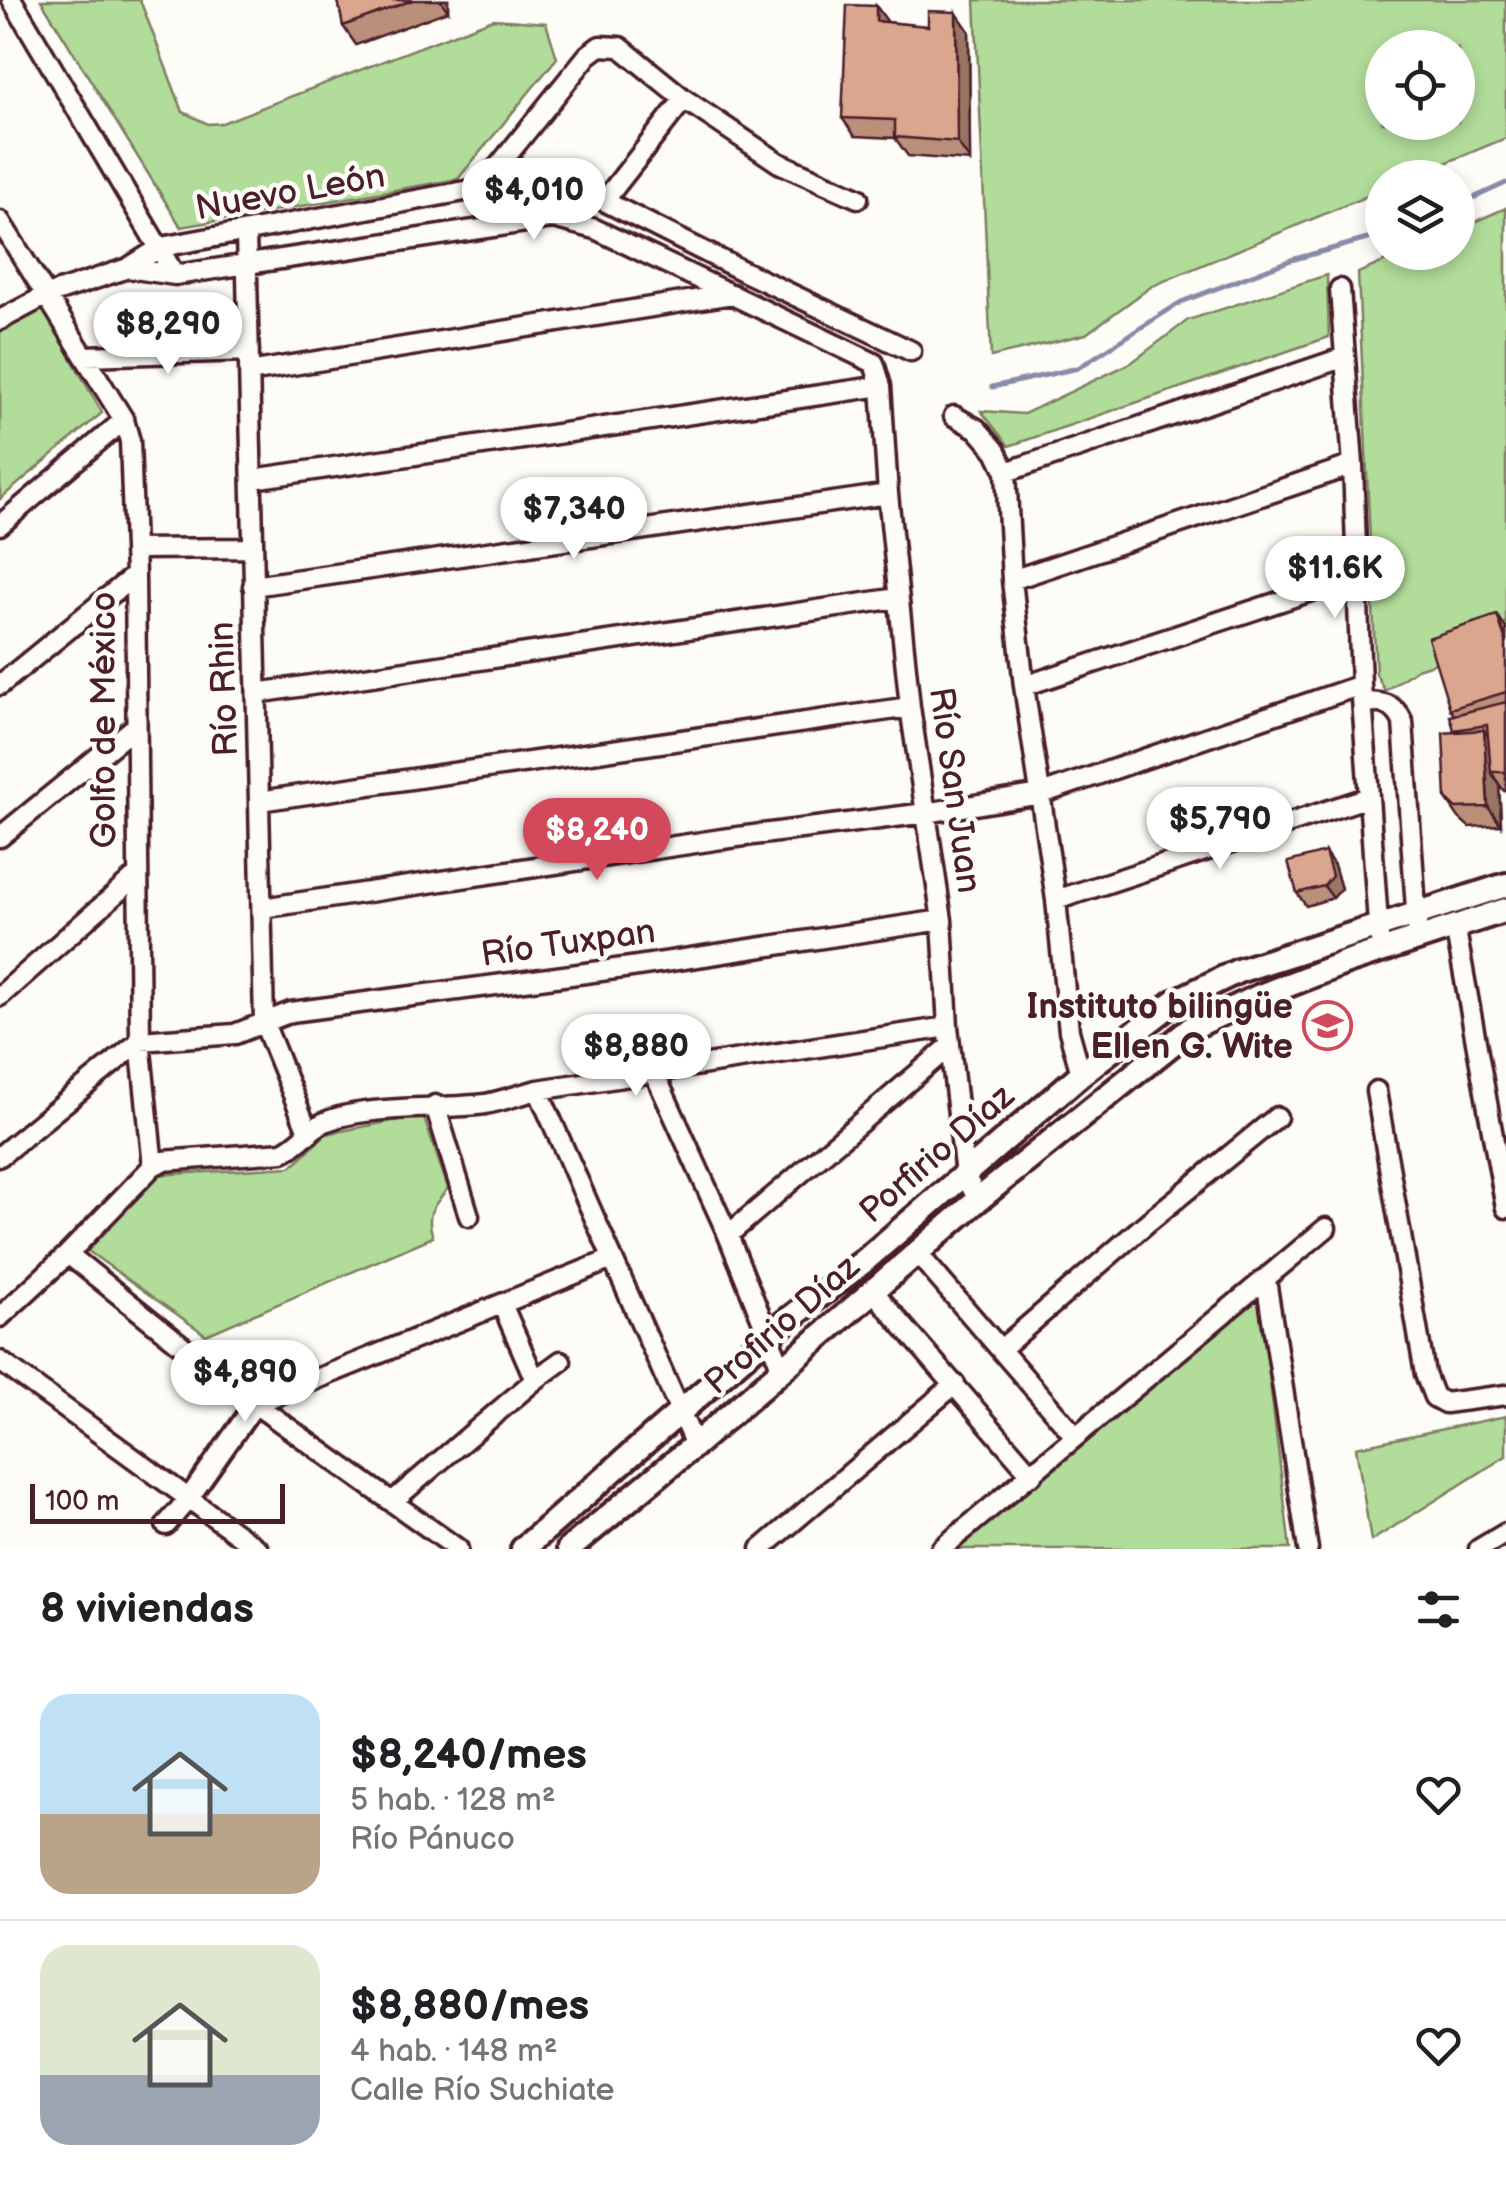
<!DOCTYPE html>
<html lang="es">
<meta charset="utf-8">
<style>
body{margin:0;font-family:"Balsamiq Sans",sans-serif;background:#f2f2f2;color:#202124;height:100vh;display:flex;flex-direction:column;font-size:38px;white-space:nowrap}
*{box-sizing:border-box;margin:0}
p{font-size:32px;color:#757577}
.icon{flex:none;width:55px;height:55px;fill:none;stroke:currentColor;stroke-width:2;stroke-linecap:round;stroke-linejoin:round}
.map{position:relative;height:1549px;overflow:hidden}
.side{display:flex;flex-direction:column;background:#fff;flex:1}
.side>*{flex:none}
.fabs{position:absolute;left:1365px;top:30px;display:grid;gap:20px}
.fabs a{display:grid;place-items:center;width:110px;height:110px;border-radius:50%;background:#fff;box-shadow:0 5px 15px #0003;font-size:50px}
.scale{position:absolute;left:30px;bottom:25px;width:255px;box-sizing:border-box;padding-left:10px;border:5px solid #4a1f2b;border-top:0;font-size:28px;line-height:35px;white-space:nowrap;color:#4a1f2b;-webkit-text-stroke:8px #fdfcf7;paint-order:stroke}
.price{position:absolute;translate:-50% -85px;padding:0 22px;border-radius:35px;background:#fff;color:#222;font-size:32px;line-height:65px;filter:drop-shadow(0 2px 5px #0008)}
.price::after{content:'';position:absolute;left:50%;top:60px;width:30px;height:22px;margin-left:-15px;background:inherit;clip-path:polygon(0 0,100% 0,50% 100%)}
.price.on{background:#d1495b;color:#fff}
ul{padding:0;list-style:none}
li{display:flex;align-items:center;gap:30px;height:250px;padding:0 40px}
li+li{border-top:2px solid #e0e0e0}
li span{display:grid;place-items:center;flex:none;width:280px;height:200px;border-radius:30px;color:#555}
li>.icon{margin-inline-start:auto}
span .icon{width:120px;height:120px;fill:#fffc;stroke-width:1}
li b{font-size:42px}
h2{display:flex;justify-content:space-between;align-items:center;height:120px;padding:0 40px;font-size:42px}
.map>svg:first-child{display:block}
.green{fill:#b1dc9a;stroke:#7e7e62;stroke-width:2.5;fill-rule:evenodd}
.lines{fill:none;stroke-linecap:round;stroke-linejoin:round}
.stream{stroke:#878ba6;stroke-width:5}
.minor-casing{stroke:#4a1f2b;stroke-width:25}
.tertiary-casing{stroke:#4a1f2b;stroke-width:30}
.minor{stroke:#fdfcf7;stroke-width:18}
.tertiary{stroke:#fdfcf7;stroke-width:22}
.wall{fill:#bb907a;stroke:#4a1f2b;stroke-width:2.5}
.shaded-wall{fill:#997563;stroke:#4a1f2b;stroke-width:2.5}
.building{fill:#daa78e;stroke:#4a1f2b;stroke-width:2.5}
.labels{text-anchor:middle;stroke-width:9;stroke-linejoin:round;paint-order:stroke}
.street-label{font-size:35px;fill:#4a1f2b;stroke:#fdfcf7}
.poi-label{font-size:35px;font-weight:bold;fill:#4a1f2b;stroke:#fdfcf7;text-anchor:end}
</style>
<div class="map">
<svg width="1506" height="1549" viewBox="0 0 1506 1549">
<rect width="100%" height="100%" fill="#fdfcf7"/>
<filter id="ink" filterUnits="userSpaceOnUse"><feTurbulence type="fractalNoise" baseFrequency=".01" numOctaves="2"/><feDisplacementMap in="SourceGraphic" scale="20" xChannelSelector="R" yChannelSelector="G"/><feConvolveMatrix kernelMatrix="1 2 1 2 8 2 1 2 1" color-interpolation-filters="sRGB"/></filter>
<g filter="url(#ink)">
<!-- green -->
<path class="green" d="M41,0H140L183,112L208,124L222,123L493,19L546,23L557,58L458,179L181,227Z
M975,0H1506V138L1412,177L1382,178V190L1152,286L1086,334L991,357ZM1382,48H1458V122H1382Z
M1506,208V641L1417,669L1385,691L1376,674L1358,273L1404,253L1458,252V229Z
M1327,275L1329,337L1009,446L981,411L1024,414L1131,363L1188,320Z
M43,308L102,413L0,499V330Z
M423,1115L448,1188C433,1207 425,1213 433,1237L206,1335L88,1251L155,1175L291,1167L326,1134Z
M1259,1291L1290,1549H952Z
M1506,1416V1456L1371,1541L1356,1447Z"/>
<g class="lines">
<!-- stream -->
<path class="stream" d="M1458,205L1506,183
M992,387L1078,368L1181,302L1291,260L1382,235"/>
<defs>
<path id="minor" d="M12,0L175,275
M481,188L588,55L600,46L620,47L684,99L779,163L858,198
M604,201L684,99
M0,221L124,420L130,441L135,575L140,1041L153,1166
M246,232L264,1023L309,1134
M128,268L175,275L553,218L595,229L874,363L881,386L888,494L910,707L942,920L948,1027L965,1175L978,1200
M1340,289L1353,465L1361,685L1379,937
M0,320L47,295L128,268L161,247L481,188L551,181L604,201L745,272L911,351
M84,356L249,351
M249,372L732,294
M954,416L977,429L996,451L1006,472L1012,580L1024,686L1056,900L1069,1031L1081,1074
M1006,472L1345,357
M253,479L881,386
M0,525L124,420
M135,549L252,548
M1012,580L1353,465
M253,586L888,494
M0,685L135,575
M1024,686L1357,576
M257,693L898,598
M1362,702C1383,702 1394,703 1403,722L1418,937
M259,801L910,707
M0,837L136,726
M1056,900L1369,797
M262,908L722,839L926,813L1041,794L1361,685
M1455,925L1506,1208
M0,996L136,876
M654,1072L728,1235L782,1370
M538,1090L695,1445
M1376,1091L1425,1374L1434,1397L1445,1403L1506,1395
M435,1105L469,1216
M0,1156L140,1041L235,1034L291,1012L631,967L942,920
M728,1235L950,1046
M68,1254L255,1404L458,1549
M918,1254L1075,1436
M1266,1280L1308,1549
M873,1291L1032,1475
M502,1304L535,1380
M0,1317L68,1254L153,1166L163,1161L283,1152C298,1145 307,1132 321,1124C359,1104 442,1110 485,1104C502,1101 521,1094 538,1090L948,1027
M1001,1349L1148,1222L1277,1117
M0,1361L258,1549
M393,1501L535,1380L561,1361
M166,1525L189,1498L255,1404L612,1259
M761,1549L955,1384
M941,1549L1326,1228
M1479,1549L1506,1533"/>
<path id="tertiary" d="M523,1549L767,1336L863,1262L1081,1074L1174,1002L1238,971L1506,885
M569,1549L695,1445L978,1200L1193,1027L1260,996L1347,962L1506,910"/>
</defs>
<!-- minor casing -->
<use href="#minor" class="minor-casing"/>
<!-- tertiary casing -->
<use href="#tertiary" class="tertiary-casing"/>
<!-- minor -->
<use href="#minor" class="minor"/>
<!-- tertiary -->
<use href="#tertiary" class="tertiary"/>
</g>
<!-- wall -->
<path class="wall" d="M338,0H448V11L356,45L343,26Z
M876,6L887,22L969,31L970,161L908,156L895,138L855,136L842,118Z
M1497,615L1506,628V791H1504L1499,784L1501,825L1469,827L1459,818L1446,799L1456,732L1454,730V715L1450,709Z
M1334,865L1341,889L1333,898L1306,906L1297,893Z"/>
<!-- shaded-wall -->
<path class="shaded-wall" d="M440,0H448V11Z
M876,6L890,25L876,21Z
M956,12L969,31L970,161L957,142Z
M1497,615L1506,628V641Z
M1484,730L1497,749L1491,772L1499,784L1501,825L1488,807Z
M1325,852L1334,865L1341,889L1333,898L1324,886Z"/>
<!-- building -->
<path class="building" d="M338,0H413L343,26Z
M847,5L876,6V21L928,26V11L956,12L957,142L895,137V120L842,118Z
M1497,615L1506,641V692L1450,709L1428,638Z
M1506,702V772H1491L1487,725L1454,730L1450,716Z
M1484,730L1488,807L1456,808L1446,799L1443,733Z
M1325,852L1332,876L1324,886L1297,893L1288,862Z"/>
</g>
<!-- icons -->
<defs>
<symbol id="school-ring" viewBox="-11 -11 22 22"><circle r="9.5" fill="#fdfcf7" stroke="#d1495b" stroke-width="1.5"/><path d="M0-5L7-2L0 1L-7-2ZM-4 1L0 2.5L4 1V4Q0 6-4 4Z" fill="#d1495b"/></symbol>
</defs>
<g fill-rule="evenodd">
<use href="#school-ring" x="1300" y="998" width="55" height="55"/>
</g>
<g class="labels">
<!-- street labels -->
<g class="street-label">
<text transform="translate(290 191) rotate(-10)" y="12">Nuevo León</text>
<text transform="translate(223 689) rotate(-92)" y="12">Río Rhin</text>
<text transform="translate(103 720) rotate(-90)" y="12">Golfo de México</text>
<text transform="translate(956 790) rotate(82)" y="12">Río San Juan</text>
<text transform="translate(568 942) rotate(-8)" y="12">Río Tuxpan</text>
<text transform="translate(936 1153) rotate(-41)" y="12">Porfirio Díaz</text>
<text transform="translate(781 1324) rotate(-41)" y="12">Profirio Díaz</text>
</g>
<!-- poi labels -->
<g class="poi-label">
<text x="1293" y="1018">Instituto bilingüe<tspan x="1293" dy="40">Ellen G. Wite</tspan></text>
</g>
</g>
</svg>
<div class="fabs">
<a><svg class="icon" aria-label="locate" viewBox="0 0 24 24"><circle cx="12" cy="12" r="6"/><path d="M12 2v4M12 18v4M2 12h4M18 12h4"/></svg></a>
<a><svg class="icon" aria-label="layers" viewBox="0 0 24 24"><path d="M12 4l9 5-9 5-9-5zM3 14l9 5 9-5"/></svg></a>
</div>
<div class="scale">100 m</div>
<b class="price" style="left:534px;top:243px">$4,010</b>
<b class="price" style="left:168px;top:377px">$8,290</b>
<b class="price" style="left:574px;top:562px">$7,340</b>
<b class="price" style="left:1335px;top:621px">$11.6K</b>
<b class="price" style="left:1220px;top:872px">$5,790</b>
<b class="price on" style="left:597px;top:883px">$8,240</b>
<b class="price" style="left:636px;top:1099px">$8,880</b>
<b class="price" style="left:245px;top:1425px">$4,890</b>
</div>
<section class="side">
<h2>8 viviendas<svg class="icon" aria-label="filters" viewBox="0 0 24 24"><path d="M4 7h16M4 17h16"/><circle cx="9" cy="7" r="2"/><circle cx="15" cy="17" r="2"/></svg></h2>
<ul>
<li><span style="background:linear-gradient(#bfe0f5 60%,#b9a48a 0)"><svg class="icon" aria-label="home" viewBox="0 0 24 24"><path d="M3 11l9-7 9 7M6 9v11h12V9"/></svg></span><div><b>$8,240/mes</b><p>5 hab. · 128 m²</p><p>Río Pánuco</p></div><svg class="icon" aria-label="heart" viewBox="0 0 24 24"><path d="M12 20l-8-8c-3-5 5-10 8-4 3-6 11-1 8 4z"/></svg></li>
<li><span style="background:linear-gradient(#dfe7d0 65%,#9aa5b1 0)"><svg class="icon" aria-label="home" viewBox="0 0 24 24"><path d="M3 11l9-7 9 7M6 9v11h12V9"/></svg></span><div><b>$8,880/mes</b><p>4 hab. · 148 m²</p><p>Calle Río Suchiate</p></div><svg class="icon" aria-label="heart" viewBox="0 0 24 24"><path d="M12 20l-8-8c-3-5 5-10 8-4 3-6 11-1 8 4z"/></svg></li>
</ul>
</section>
